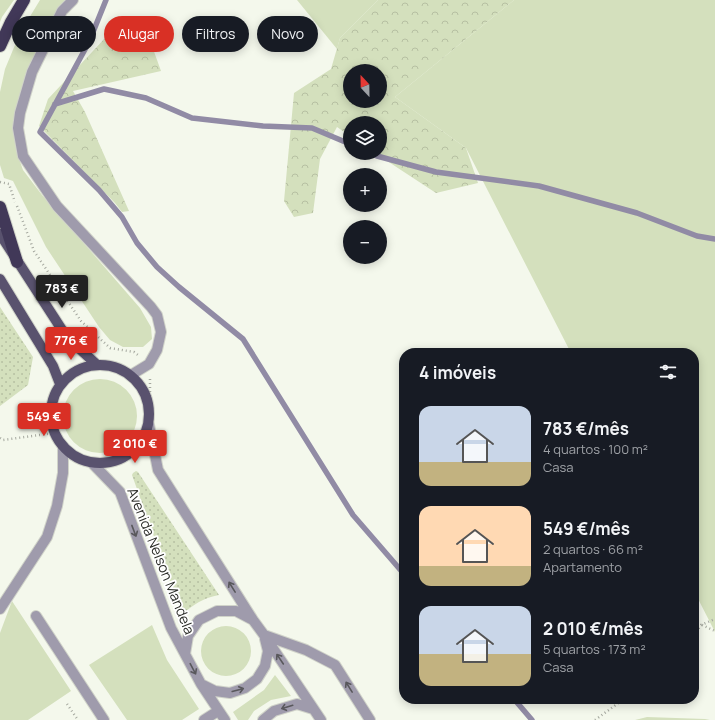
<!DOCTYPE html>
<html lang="pt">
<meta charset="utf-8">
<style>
body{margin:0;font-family:Manrope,sans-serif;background:#20242c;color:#f1f3f6;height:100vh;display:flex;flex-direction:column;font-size:15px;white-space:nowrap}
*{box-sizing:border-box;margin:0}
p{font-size:13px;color:#9ea1a6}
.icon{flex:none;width:22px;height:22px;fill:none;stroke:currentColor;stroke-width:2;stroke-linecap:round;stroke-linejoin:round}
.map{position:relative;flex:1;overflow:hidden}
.sheet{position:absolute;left:399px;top:348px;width:300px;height:356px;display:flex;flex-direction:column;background:#171b24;border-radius:16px;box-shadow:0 2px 10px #0003}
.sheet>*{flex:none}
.guide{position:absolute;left:12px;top:16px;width:327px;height:36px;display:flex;gap:8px}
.needle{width:26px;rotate:338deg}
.fabs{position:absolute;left:343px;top:64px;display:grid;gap:8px}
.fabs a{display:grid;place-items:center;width:44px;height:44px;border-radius:50%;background:#171b24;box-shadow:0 2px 10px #0003;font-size:20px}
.price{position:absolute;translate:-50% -34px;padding:0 9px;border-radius:4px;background:#d93025;color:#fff;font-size:13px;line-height:26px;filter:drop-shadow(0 1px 2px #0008)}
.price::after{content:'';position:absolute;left:50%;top:24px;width:12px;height:9px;margin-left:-6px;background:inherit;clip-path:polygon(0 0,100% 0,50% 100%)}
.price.on{background:#222;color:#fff}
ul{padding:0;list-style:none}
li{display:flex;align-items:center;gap:12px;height:100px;padding:0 20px}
li span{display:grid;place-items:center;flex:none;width:112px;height:80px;border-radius:12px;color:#555}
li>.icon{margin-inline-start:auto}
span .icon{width:48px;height:48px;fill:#fffc;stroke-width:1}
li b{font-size:17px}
h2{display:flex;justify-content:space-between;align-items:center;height:48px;padding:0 20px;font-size:17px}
.pill{padding:0 14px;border-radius:18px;background:#171b24;box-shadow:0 2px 10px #0003;font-size:14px;line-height:36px}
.pill.on{background:#d93025;color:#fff}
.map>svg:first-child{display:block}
.grass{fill:#d4e0bd}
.forest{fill:url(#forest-crowns);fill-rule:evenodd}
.park{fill:url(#park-dots)}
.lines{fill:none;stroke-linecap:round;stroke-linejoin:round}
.stream{stroke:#918ba5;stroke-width:5.5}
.minor-casing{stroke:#d0d3c9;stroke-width:12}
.major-casing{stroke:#d0d3c9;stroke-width:12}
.highway-casing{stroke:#d0d3c9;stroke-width:14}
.path{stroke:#a5a89f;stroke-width:2.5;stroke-dasharray:1 3;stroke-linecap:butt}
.minor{stroke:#9f9bac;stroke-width:10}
.major{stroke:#59526e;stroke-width:10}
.highway{stroke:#413858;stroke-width:12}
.oneway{stroke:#59585c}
.labels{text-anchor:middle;stroke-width:3.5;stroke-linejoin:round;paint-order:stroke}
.street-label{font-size:14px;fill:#2a2c27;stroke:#fff}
</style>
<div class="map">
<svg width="715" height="720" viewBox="0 0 715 720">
<defs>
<pattern id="forest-crowns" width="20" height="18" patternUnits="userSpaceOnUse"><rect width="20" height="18" fill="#d4e0bd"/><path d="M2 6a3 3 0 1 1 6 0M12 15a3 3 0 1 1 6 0" fill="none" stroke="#b6c0a2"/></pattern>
<pattern id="park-dots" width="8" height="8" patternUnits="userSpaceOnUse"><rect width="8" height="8" fill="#d4e0bd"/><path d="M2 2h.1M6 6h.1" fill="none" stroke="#b6c0a2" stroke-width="1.8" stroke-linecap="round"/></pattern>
</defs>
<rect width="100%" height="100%" fill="#f4f8ec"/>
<!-- grass -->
<path class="grass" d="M0,0H14L2,17L0,22Z
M40,0H65L53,16L23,87L14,118L16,150L23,170L42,195L140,308L151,327L152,339L143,347H123L110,340L99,327L46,247L13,181L4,178L0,165V92L5,69L20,33Z
M297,0H378L340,38L337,49Z
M514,0H715V632L694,591V353H571L466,148L395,97Z
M63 416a37 37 0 1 1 74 0a37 37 0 1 1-74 0Z
M12,601L71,691L28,720H0V633Z
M152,625L167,660L199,709L182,720H127L89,665Z
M201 651a25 25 0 1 1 50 0a25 25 0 1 1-50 0Z
M275,675L291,696L271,700L254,711L248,720H238L233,712L264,690Z"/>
<!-- forest -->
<path class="forest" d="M378,0H514L395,97L466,148L478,183L436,193L375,153H380V123H350V136L337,127L320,159L313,213L294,217L284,201L294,93L331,69L340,38ZM350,71H380V101H350Z
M122,20L143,21L161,71L73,91L85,112L129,211L122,212L115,203L39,126L48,99Z
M647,717L705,719L710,720H635Z"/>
<!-- park -->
<path class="park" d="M0,307L33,357L28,385L0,406Z
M136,471L138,472L219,595C204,598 193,604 182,615L132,475L133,473Z"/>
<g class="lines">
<!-- stream -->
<path class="stream" d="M106,0L89,42L40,132L99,190L122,217L137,243L157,267L179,287L243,339L353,515L404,574
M55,104L104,89L146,98L192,118L263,126L312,128L350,144
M371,153L377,156L436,172L539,186L637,213L697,236L715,239
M514,699L532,720"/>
<defs>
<path id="minor" d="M73,0L62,11L32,72L20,113L18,128L23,156L57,206L151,307L157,315L161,332L157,350L149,364L131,375
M149,425L158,470L253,620L264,635L321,720
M92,463L120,492L171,628L201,684L225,720
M0,609L47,537L57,506L63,473V447
M36,616L104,720
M264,635L306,650L335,665L370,720
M185,654L188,636L199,620L217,611H236L253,620
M203,685L215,691L230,693L245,688L257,679L265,666L268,651L265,639
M204,720L218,711
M263,720L274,711L297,704L313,709"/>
<path id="major" d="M0,234L66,336L96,364
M0,279L53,366L60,384
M51 414a49 49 0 1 1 98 0a49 49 0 1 1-98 0Z"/>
<path id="highway" d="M0,46L11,22L24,0
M0,207L17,262"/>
</defs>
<!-- minor casing -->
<use href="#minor" class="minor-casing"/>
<!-- major casing -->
<use href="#major" class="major-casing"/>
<!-- highway casing -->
<use href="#highway" class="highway-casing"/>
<!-- path -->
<path class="path" d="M0,182L9,184L15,202
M17,206L34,251L81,321L110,348L134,352L138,355
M150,379V406
M0,438L3,440L54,433
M702,625L715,631
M694,635L701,625L715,619
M67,704L78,720
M595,720L624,699"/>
<!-- minor -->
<use href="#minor" class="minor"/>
<!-- major -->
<use href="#major" class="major"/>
<!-- highway -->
<use href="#highway" class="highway"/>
</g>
<!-- one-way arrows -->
<defs><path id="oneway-shaft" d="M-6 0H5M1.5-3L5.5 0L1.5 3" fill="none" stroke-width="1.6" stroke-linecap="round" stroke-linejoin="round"/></defs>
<g class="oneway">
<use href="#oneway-shaft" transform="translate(134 531) rotate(69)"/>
<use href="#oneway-shaft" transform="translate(232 587) rotate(-122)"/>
<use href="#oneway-shaft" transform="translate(280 659) rotate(-124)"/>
<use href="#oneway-shaft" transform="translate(193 669) rotate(62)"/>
<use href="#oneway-shaft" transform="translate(349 687) rotate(-122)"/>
<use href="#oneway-shaft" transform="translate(238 690) rotate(-15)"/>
<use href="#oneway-shaft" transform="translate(287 707) rotate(163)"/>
</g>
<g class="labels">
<!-- street labels -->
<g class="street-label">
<text transform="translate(161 561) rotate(68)" y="5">Avenida Nelson Mandela</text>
</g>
</g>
</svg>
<div class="fabs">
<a><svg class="needle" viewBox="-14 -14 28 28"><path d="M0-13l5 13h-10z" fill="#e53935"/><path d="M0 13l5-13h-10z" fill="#9ea1a6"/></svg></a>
<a><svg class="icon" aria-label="layers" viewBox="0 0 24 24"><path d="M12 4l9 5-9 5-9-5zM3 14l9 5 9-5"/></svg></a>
<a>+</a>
<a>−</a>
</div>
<b class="price on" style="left:62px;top:309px">783 €</b>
<b class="price" style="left:71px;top:361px">776 €</b>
<b class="price" style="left:44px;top:437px">549 €</b>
<b class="price" style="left:135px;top:464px">2 010 €</b>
<div class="guide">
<a class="pill">Comprar</a>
<a class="pill on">Alugar</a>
<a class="pill">Filtros</a>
<a class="pill">Novo</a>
</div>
<section class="sheet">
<h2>4 imóveis<svg class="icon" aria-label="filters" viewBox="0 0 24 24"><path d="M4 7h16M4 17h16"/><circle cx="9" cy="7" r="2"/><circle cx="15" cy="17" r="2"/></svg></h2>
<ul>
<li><span style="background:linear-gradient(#c9d6e8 70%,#c2b280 0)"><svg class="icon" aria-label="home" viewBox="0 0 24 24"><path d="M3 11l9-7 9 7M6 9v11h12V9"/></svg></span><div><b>783 €/mês</b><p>4 quartos · 100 m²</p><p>Casa</p></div></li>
<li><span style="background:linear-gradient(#ffd9b3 75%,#c2b280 0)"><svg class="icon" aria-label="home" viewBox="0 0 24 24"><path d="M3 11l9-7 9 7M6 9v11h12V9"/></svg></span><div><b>549 €/mês</b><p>2 quartos · 66 m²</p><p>Apartamento</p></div></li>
<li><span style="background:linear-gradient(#c9d6e8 60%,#c2b280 0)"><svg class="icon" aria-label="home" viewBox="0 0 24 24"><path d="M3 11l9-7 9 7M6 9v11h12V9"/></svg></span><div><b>2 010 €/mês</b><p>5 quartos · 173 m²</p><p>Casa</p></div></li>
</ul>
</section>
</div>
